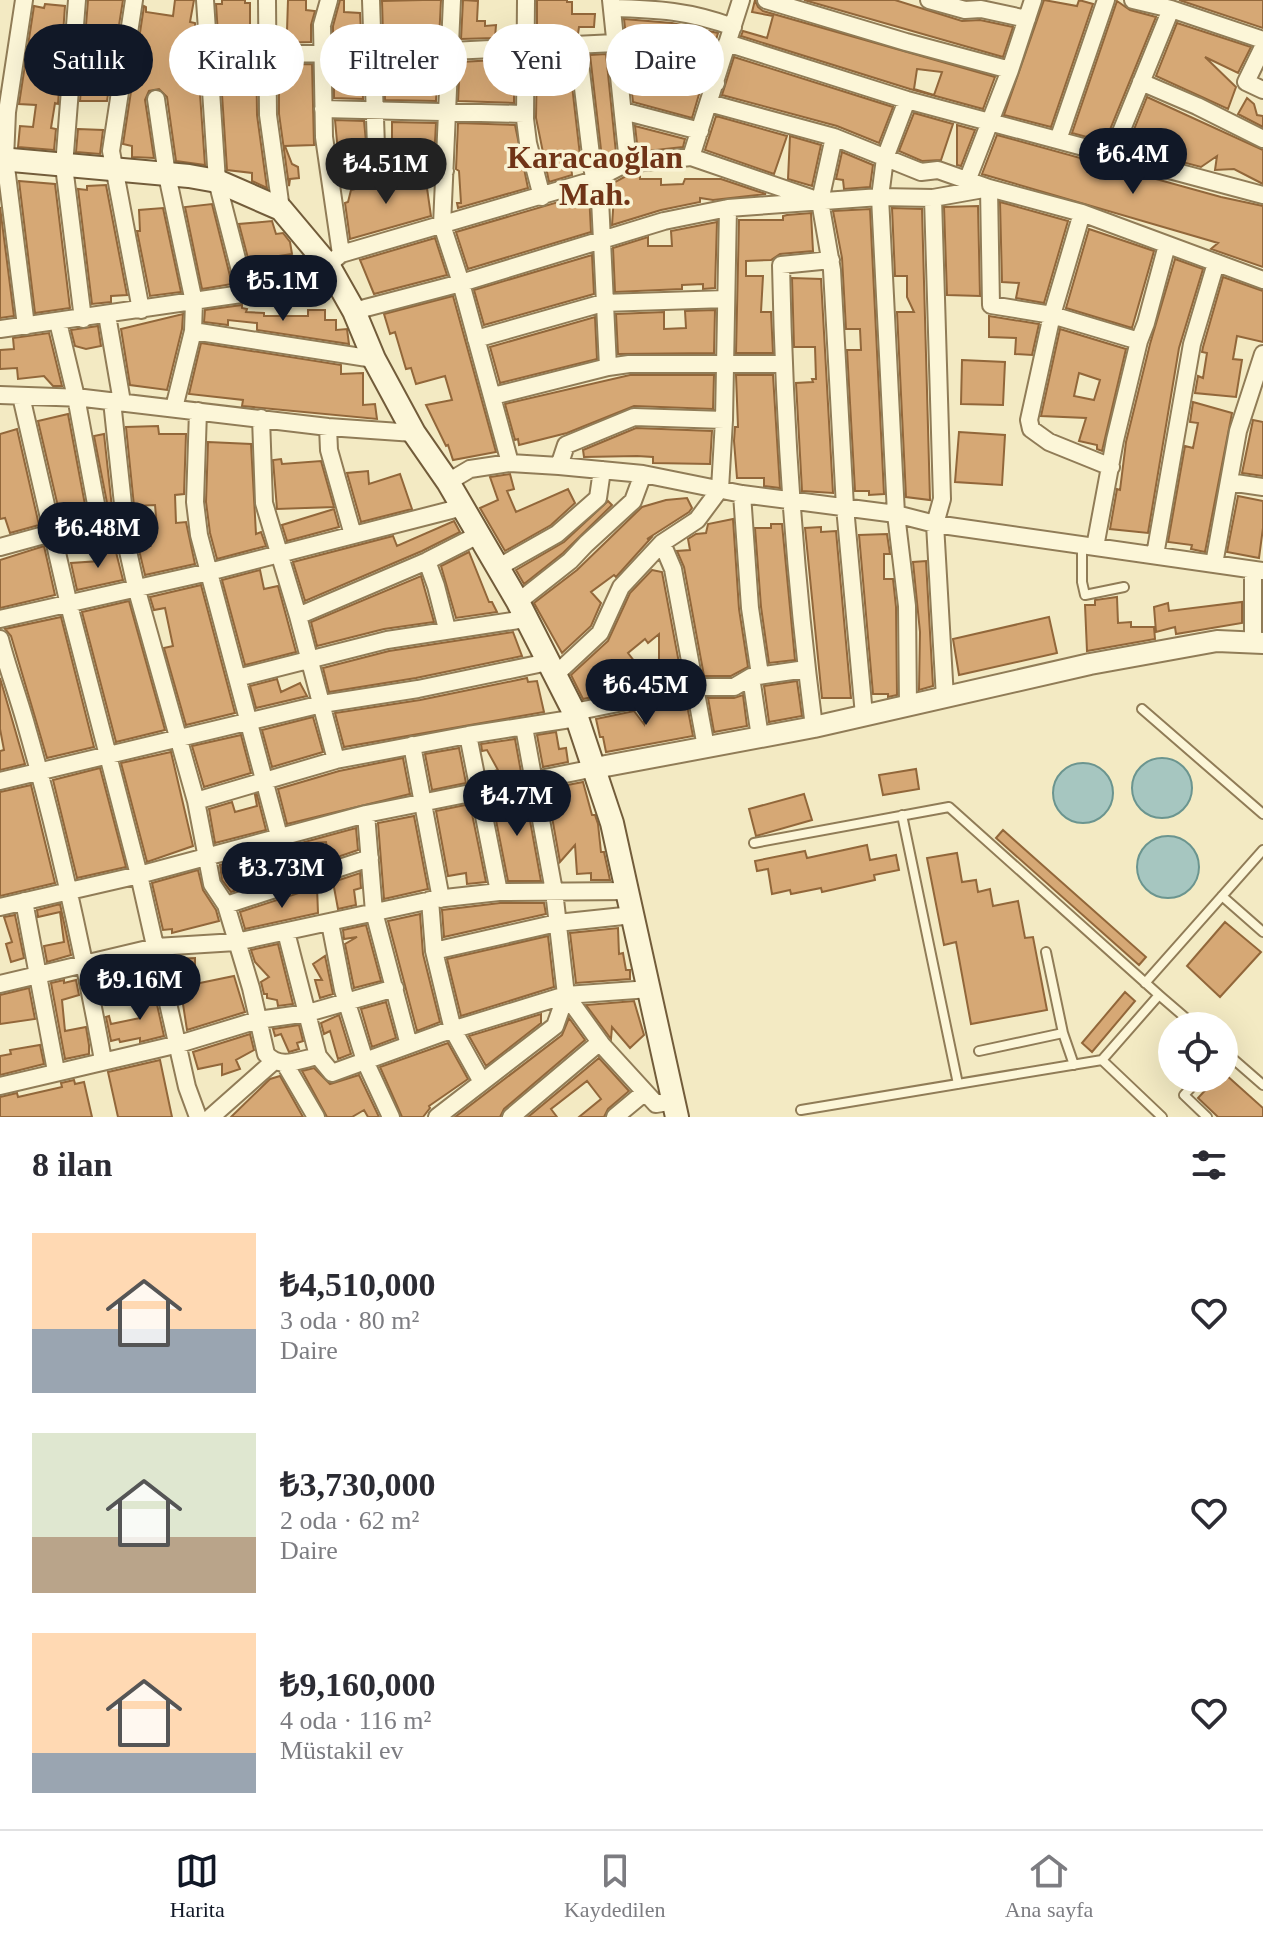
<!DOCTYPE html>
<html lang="tr">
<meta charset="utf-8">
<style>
body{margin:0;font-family:"Times New Roman",serif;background:#f2f2f3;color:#2b2b33;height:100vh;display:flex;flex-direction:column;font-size:30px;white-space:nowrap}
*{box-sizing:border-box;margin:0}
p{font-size:26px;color:#7c7c81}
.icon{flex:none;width:44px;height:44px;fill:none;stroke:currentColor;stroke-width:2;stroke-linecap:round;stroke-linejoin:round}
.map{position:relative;height:1117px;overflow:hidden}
.details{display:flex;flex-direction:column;background:#fff;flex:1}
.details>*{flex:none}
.guide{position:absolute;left:24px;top:24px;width:800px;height:72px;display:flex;gap:16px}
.controls{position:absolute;left:1158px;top:1012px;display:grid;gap:16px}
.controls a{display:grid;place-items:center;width:80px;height:80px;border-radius:50%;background:#fff;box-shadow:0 8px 32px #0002;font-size:40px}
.price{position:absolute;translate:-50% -68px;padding:0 18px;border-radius:28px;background:#111827;color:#fff;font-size:26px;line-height:52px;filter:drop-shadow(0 2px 4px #0008)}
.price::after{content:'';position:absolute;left:50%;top:48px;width:24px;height:18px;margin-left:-12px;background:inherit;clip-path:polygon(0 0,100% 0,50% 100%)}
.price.on{background:#222;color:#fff}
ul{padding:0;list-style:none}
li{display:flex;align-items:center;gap:24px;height:200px;padding:0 32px}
li span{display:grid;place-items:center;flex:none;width:224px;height:160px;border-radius:0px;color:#555}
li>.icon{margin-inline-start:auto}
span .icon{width:96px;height:96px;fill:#fffc;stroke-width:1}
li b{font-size:34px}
h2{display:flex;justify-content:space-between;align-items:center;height:96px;padding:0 32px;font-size:34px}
.chip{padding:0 28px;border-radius:36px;background:#fff;box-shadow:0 8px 32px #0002;font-size:28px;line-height:72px}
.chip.on{background:#111827;color:#fff}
.dock{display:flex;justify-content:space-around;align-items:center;height:112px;border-top:2px solid #e1e1e2;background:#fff;font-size:22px;color:#7c7c81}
.dock a{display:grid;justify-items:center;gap:4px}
.dock .on{color:#111827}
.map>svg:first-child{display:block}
.water{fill:#a6c6c0;stroke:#6b958f;stroke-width:2}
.building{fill:#d6a875;stroke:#92673a;stroke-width:2;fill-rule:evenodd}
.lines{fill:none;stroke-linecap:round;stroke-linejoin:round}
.service-casing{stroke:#907c57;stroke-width:12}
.minor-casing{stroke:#907c57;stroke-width:20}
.tertiary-casing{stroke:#907c57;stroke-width:24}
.secondary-casing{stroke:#725c3a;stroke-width:26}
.service{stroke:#fcf6d8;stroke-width:8}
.minor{stroke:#fcf6d8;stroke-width:16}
.tertiary{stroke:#fcf6d8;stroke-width:20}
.secondary{stroke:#fcf6d8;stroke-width:22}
.labels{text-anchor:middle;stroke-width:7;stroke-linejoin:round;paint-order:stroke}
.district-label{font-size:32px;font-weight:bold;fill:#703417;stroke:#f9f3d4}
</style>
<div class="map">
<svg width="1263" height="1117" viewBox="0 0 1263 1117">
<rect width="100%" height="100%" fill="#f3eac3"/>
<!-- water -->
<path class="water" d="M1132 788a30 30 0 1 1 60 0a30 30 0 1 1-60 0Z
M1053 793a30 30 0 1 1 60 0a30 30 0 1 1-60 0Z
M1137 867a31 31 0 1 1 62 0a31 31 0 1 1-62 0Z"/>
<!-- building -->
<path class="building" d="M88,0H123L107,101H80Z
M175,0H194L190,22L195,23L205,165L176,161L167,97L159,89L149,91L145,100L154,158L132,157V146L123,144L144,6L146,7V12L173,16Z
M222,0H245V3H250V30L256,31L257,115L267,188L252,181V173L227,170L216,4H222Z
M288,0H306V10L315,11L311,25V42L278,43V31H287Z
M340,0H344V12L360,13L361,32H340V42H333V26Z
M423,0H441L439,40L394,41V36L383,35L382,1Z
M463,0L478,1L477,21H485V26L496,25L495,38L461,39Z
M537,0H567V2H572V14H595L594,27H579L578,34L537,36Z
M755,0L758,7L763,11L995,77L983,109L910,89L741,36L743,31L767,38L773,16L752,12ZM917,69L942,72L934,95L914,89Z
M804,0H895L962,21L980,20L1013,27L1003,57Z
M1044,0L1077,6L1079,0L1093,4L1051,127L1004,115Z
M1179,0H1263V28Z
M1117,1L1130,10L1156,17L1105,142L1072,133Z
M45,4L65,6L58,104L55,103L51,128L56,129L54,150L18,147L20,126L33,127L36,105L19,104L34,6L44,8Z
M624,19L672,23L718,33L707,70L628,53Z
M1177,23L1251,47L1238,73L1205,57L1236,87L1228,109L1156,76Z
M606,54L616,153L613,158H602L590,55Z
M734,57L893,107L879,143L837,126L722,95Z
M537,58H540V64H547V68H570L581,164H571L572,175L549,182L536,118Z
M514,59V103L458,101L460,62Z
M438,62L436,101L385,100L384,63Z
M362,63L363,99L334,98V64Z
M312,64L314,145L285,146L292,164L298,167L299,178L290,179L289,186L279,114V65Z
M630,76L700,91L692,118L633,102Z
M1147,97L1263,150V184L1234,169L1215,170L1217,156L1201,167L1163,157V155L1127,147Z
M1247,98L1254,104L1257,115L1263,116V127L1238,114Z
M914,113L953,124L941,160L922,161L899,151Z
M716,116L787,136L774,174L705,150Z
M335,120L364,121L369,173L340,174Z
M392,122L436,123L434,159L389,157L387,145H392Z
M458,123L515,125L528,188L458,208L457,203H461L459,171L456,169Z
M957,125L975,130L961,166L957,165Z
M635,126L685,139L683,147L638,152Z
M78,129L103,130L100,154L76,152Z
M997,135L1221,197L1263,206V267L1211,249L1218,243L982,174Z
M790,136L821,145L812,186L788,179Z
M842,152L873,165L870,187L844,189L843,180L836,179Z
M640,173V179H661V185L683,184L685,179H721L766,194L713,200L700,198V202L661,210L612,225L615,182L628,175Z
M393,180L426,181L431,216L350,239L345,203L348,202L351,190Z
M19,181L55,184L70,308L35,313Z
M106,185L127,295L111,296V302L92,304L78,189L87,190V186Z
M589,193L591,232L468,269L456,232Z
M1000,202L1068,221L1044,303L1016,298L1019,283L1002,282Z
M212,204L232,284L202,289L185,207Z
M978,206L980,296L947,295L944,207Z
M0,207L14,316L0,318Z
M163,208L181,292L150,296L137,231H140L139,210Z
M892,208L922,209L930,500L906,497L897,312H914L907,297V276H895Z
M870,209L884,494L869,495V491H855L847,350H861L860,329H846L842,258L833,211Z
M811,213L813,251L780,254L771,260L746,261V276H763L761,312H771L773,353H736L739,220H783V216L787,215Z
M272,221L276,234L283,233L290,242L292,254L278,256L280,277L254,281L239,224Z
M717,222L715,288L703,289V284L682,285V289L615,292L613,248L648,237V246H672L671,231Z
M1089,229L1154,251L1132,328L1066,308Z
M435,238L447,275L374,294L360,260Z
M592,255L594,294L484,325L474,290Z
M1175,259L1203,269L1179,348L1148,533L1110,529L1117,489L1120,490L1126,442L1150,344Z
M1223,277L1263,291V342L1237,336L1233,359L1242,360L1236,397L1195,393L1198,376L1203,378L1207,353L1202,352L1203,347Z
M792,278L821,279L833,493L802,491L796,383L813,382L812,379H816L815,347H794Z
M453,296L496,452L453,460L448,445L446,446L426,405L452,400L445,376L416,384L411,368L406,369L395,332L390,334L384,314Z
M242,305V308L247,309L246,312L264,313V316H308V310H325V320H336V330L347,329L349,344L257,330V323L228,320V325L204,322L205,310Z
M715,310L714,353L618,354L616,314L664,312V329L686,328L685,311Z
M183,314L182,329L167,390L130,385L121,329Z
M989,316L1039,324L1032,355L1015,354L1016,338L989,337Z
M595,317L597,359L500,383L490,347Z
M98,326L101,346L86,349L75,346L71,330Z
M1060,329L1126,349L1102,451L1097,449V445L1079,441L1086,418L1041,416ZM1079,373L1100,380L1094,400L1074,396Z
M49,333L62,386H53L44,376L18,379L17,368L0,369V350L14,349L13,338Z
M201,343L341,365V374L363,373V405L375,404L377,419L242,406L243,400L189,394Z
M962,360L1005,362L1003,405L961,404Z
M630,375H714L713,409L634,406L567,433L519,445L518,439L515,440L505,404Z
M736,375H773L780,488L764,486V478H737L734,441L735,427H738Z
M1193,402L1232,413L1205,552L1191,549L1192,545L1168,542L1185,446L1193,448L1198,423L1190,422Z
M68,414L86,510L59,511L38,421Z
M1253,420L1263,422V476L1242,473Z
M158,426L159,434H186L184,494L175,495L176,523L186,522L195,564L145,575L139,550L150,546L138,538L137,528H157L155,505L134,506L126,427Z
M636,428L712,431L710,464L653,463V457L637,456L584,457L583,450Z
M17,429L39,525L10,533L5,518L0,519V434Z
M959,432L1005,435L1002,485L955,482Z
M104,434L112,508H108L94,436Z
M208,442L251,444L256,534L261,532L266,546L217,559L210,533L206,502Z
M281,459L282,464L321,461L334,507L277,509L273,460Z
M368,471L369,484L400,474L412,509L361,522L347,473Z
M510,474L514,489L507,491L516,512L568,489L575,503L551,525L505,551L480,508L498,500L490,477Z
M1238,496L1263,501V528L1259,558L1227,552Z
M687,498L692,508L689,512L647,539L651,538L616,577L614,575L591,592L601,603L591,626L562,653L534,603L577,570L642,507L666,500Z
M608,501L612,505L563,553L524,584L516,570L564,542Z
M334,509L339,527L287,541L282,525Z
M733,519L739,609L748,667L731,676H704L684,567L677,551L690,550L688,539L696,534L706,533L708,524Z
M454,521L460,532L422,551L305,601L293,562L393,536L397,546Z
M771,524H782L795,660L769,663L761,607L755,528H771Z
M821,527V532L836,531L851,698H822L805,528Z
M887,534L890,554H884V579H893L896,607L897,695L888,697V694H873L859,535Z
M114,544L123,580L77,590L71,563L100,561L96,550Z
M44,546L55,595L0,608V560Z
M469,552L489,602H492L497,612L456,618L441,566Z
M926,561L933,686L919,690L920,632L913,562Z
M260,570L264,589L278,586L296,652L245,665L222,580Z
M652,570L662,572L682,679L644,686V682L659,663V634L648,643L645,639L628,653L642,671L616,692L583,699L571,675L608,641L630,593Z
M421,576L434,622L384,629L317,646L311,622Z
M201,585L235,713L186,725L164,648L173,646L165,608L154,610L150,597Z
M1117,597L1118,623L1131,622V627H1154L1155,639L1087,651L1085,605H1095V600Z
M129,601L165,730L116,742L82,612Z
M1242,602V623L1176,634L1175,627L1156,632L1154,607L1168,603L1169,611Z
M61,617L94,747L47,758L11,636L5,629Z
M1049,617L1057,653L959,675L953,639Z
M513,632L522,656L416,678L329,692L323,668L389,651Z
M0,678L25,764L0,770V751L4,750L0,729Z
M527,678L528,682L537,681L544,712L344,747L335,713L420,700Z
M277,679L281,692L300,683L307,696L256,708L250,686Z
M797,681L802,716L769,722L764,686Z
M743,695L747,726L714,732L708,698H734Z
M686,700L693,736L606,752L603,737H600L596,719L634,711L644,724V709Z
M313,717L323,752L272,767L262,730Z
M556,732L559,749L566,748L568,762L543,767L537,735Z
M241,735L251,773L204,787L192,746Z
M515,739L521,772L488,778L487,773L498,770L487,750L482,751L481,744Z
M459,748L466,783L432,790L425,754Z
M171,752L193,846L147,862L121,763Z
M403,758L410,794L287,824L278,789L339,771Z
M100,768L126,867L77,878L53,780Z
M916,769L919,789L883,795L879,775Z
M583,782L592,815H595L598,824L601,852H604L610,880H591V873L577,874L575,845L560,862L547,789Z
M31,785L55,883L0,896V792Z
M525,793L541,881H508L492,800Z
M804,794L812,820L756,836L749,809Z
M255,795H257L266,830L215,843L209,809L232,802L235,812L257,806Z
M470,804L486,882L467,884L466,873L448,876L436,811Z
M414,816L428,889L384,899L378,823Z
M356,828L358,850L329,860L326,842L316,843L317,864L231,892L222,880L220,865Z
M1003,830L1146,957L1139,965L996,838Z
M867,845L870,860L896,855L899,870L874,875L875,880L822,892L821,888L791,894L790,890L772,894L768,869L757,871L755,861L805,851L807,858Z
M957,853L962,882L976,880L978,892L990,889L993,906L1018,901L1025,938L1033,937L1047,1010L971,1024L956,942L944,945L927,858Z
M198,870L203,890L216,910L219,921L172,933V929L163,930L152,883Z
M360,873L361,888L354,890L356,905L338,909L333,882Z
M317,887L318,913L245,929L240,912Z
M500,903H544L546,914L444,937L442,910Z
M60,904L71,955L47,962L44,946L64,942L60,912L38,917L37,910Z
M420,914L423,954L440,1022L417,1031L388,921Z
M15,915L24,958L11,962L6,944L12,942L4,917Z
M1225,922L1261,952L1220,997L1187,966Z
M366,925L381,981L354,988L345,944L357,937L344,939L343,930Z
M618,928L619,954L623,953L626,970H630V979L576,983L570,933Z
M548,936L554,987L461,1016L447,959Z
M278,944L293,1004L278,1006L277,1000L267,998V994H264L261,982L269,977L255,962L251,950Z
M325,956L333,994L320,998L315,980H322L313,964Z
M195,958V984L234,976L245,1012L187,1030L176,959Z
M64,980V983L76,980L79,995L62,1000L65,1031L86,1027L89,1045V1054L65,1059L51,983Z
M29,988L35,1019L0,1024V995Z
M154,991L164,1036L140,1042V1038L120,1042L119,1039L111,1041L106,1017L109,1016L111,1024L140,1018L136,996Z
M1125,992L1135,1001L1092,1052L1082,1043Z
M634,1001L644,1035L630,1048L612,1027L611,1039L586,1005Z
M386,1002L396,1038L372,1047L361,1009Z
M541,1014V1023L486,1066L469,1036Z
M339,1015L351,1054L338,1059L330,1031L324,1034L321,1023Z
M569,1018L585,1040L504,1109L500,1117H455L562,1035Z
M299,1025L303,1041L297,1043L299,1049L289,1052L281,1034L275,1036L273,1029Z
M250,1034L254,1050L236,1060L240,1069L222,1075V1064L198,1069L193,1052Z
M448,1043L468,1079L429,1106L430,1108L423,1117H402L380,1067Z
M40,1045L44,1064L0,1075V1056L11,1054L10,1050Z
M599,1058L629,1091L608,1109L604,1117H579L601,1099L587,1081L551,1109L557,1117H528Z
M160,1060L172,1117H118L108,1072Z
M314,1068L330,1084L359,1075L379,1117H368L364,1110L352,1117H327L302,1071Z
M1225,1074L1263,1108V1117H1218L1198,1098L1212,1083L1214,1085L1224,1078Z
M280,1076L303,1117H231L270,1079Z
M74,1080L75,1084L84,1082L92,1117H0V1097L17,1093L18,1097L62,1087L61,1083Z"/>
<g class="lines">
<defs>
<path id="service" d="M1082,545V582L1085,595L1124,587
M1142,709L1263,814
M902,815L958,1084
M754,843L949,807L1159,995L1102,1060L801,1110
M1222,896L1263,932
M1046,952L1063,1033
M1145,983L1263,850
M1159,995L1195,1026
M979,1051L1063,1033L1074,1065
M1224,1051L1263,1085
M1102,1060L1162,1117
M1200,1078L1184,1095L1207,1117"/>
<path id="minor" d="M24,0L7,112L5,159L26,326
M77,0L64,166L83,319
M134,0L111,151L141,310
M205,0L217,181L246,294
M267,0L268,115L281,209
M329,0L322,25L324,137L341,254
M371,0L376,147L379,168L445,171
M452,0L442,225L461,283L510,463
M526,0L525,119L528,143L542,197
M611,0L627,153L625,164
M766,0L906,42L1010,70
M929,0L965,10L981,9L1027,19
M1133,0L1171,9L1263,40
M612,8C657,9 690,11 733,27
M727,43L907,100L1263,195
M578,46L594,180
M1263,47L1246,82L1263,90
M266,54L451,51L615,43
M617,62L716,83
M1141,82L1197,106L1263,139
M156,99L167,175L194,302L193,331L174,408
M907,100L885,158L880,197L896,514L907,606L908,706
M709,103L834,137L921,172L938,170L989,188L1082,213L1263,280
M323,109L524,114
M623,111L700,131
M834,137L820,201L832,270L845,507L864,715
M1058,140L1106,0
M1112,154L1171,9
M691,157L741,0
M599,178L608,367
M967,181L1010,70L1033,0
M933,198L942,499L935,524L945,698
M1082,213L1052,315L1029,420L1031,429L1049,442L1111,467
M328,265L341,254L594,180L625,164L691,157L811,198
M354,311L461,283L664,221L728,208L880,197L933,198L989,188L991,305L1052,315L1139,341
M107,315L122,402
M0,329L338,280
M193,331L374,359
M476,339L603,303L726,299
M0,395L84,398L328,427L414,433
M21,396L69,605L139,875L187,1087L198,1117
M493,396L608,367L629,364H783
M112,401L128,551L136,587L196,801L212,884L226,905L251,988L266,1054C280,1070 299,1060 318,1056L332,1073L442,1033L566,995L650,989
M198,411L195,502L199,535L279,836
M261,418L264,503L298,616L336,760
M328,427L329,450L353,535
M559,466L566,445L634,417L724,420
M448,482L470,469L510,463L559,466L643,474L742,494L896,514L935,524L1263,571
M1229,482L1263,487
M742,494L750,608L760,675
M662,543L673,569L706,747
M0,547L99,520L76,397L58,322
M1095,547L1115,440L1139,341L1146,323L1167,245
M1155,555L1192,344L1216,263
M427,561L436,586L447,629
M1214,564L1238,431L1263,354
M497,568L557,534L598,498L602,470
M1253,570V641
M518,602L570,561L586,544L633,501L643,474
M298,616L427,561L478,535
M0,619L209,572L463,507
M0,639C7,666 17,693 25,721C57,832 82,946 103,1060
M555,675L600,633L621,587L662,543L697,520L720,489L724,420L728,208
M751,677L760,737
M237,678L387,640L525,619
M574,712L697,687H734L751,677L806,669
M524,727L554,891L566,995L602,1045L656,1104L674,1101
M814,727C794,573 784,419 781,265L831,260
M468,735L499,892
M412,745L441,899
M0,781L322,704L418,689L548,662
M196,801L336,760L468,735L577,718
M366,814L374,912L409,1045
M430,900L434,951L453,1030L482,1082
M24,901L56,1071
M226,905L370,858
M0,907L139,875L366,814L595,768
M330,923L343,990L365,1061L391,1117
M286,932L318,1056
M434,951L557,923L633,915
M0,984L156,947L236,942L436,899L499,892L629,891
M285,1064L316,1117
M0,1086L179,1044L258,1020L308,1013L395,988
M211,1117L273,1062
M437,1117L555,1026L566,995
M511,1117L600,1042
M615,1117L645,1092"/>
<path id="tertiary" d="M595,768L814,727L1090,664L1217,641L1263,643"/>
<path id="secondary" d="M0,159L189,176L217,181L281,209L328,265L354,311L374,359L414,433L448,482L518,602L577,718L612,823L677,1117"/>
</defs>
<!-- service casing -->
<use href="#service" class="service-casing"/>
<!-- minor casing -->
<use href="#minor" class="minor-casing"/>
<!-- tertiary casing -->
<use href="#tertiary" class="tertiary-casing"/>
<!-- secondary casing -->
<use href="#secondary" class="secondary-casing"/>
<!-- service -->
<use href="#service" class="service"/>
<!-- minor -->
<use href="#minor" class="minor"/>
<!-- tertiary -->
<use href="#tertiary" class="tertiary"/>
<!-- secondary -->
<use href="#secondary" class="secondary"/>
</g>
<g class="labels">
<!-- district labels -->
<g class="district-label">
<text x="595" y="168">Karacaoğlan<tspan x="595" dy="37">Mah.</tspan></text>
</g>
</g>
</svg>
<div class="controls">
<a><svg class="icon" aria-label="locate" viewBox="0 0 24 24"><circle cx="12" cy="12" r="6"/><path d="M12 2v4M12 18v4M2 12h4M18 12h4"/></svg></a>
</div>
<b class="price" style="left:1133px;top:196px">₺6.4M</b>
<b class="price on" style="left:386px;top:206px">₺4.51M</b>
<b class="price" style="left:283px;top:323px">₺5.1M</b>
<b class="price" style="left:98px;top:570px">₺6.48M</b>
<b class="price" style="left:646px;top:727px">₺6.45M</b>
<b class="price" style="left:517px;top:838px">₺4.7M</b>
<b class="price" style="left:282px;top:910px">₺3.73M</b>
<b class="price" style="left:140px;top:1022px">₺9.16M</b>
<div class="guide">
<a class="chip on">Satılık</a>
<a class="chip">Kiralık</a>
<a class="chip">Filtreler</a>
<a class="chip">Yeni</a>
<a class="chip">Daire</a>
</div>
</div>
<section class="details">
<h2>8 ilan<svg class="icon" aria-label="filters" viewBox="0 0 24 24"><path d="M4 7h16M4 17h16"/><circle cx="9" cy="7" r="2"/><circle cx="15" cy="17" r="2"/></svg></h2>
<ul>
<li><span style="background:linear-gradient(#ffd9b3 60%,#9aa5b1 0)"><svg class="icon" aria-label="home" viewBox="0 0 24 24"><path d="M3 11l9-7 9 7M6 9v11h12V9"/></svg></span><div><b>₺4,510,000</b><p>3 oda · 80 m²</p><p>Daire</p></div><svg class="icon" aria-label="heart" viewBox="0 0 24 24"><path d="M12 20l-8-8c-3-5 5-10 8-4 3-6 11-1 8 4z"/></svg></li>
<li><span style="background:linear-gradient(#dfe7d0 65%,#b9a48a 0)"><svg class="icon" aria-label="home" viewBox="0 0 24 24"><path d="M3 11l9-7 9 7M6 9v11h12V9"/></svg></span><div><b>₺3,730,000</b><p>2 oda · 62 m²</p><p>Daire</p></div><svg class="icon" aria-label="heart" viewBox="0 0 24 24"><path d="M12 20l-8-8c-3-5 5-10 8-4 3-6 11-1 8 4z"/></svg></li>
<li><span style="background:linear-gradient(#ffd9b3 75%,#9aa5b1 0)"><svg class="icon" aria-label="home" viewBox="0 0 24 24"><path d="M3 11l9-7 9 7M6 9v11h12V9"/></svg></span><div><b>₺9,160,000</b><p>4 oda · 116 m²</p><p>Müstakil ev</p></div><svg class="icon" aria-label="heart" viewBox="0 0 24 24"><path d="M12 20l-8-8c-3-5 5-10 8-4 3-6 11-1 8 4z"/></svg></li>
</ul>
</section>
<nav class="dock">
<a class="on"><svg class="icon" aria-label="map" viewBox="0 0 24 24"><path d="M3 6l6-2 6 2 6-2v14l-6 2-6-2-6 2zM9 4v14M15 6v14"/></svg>Harita</a>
<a><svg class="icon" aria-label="saved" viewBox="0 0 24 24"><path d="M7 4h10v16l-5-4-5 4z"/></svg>Kaydedilen</a>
<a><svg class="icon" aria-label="home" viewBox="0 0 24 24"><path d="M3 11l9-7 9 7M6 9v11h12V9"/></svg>Ana sayfa</a>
</nav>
